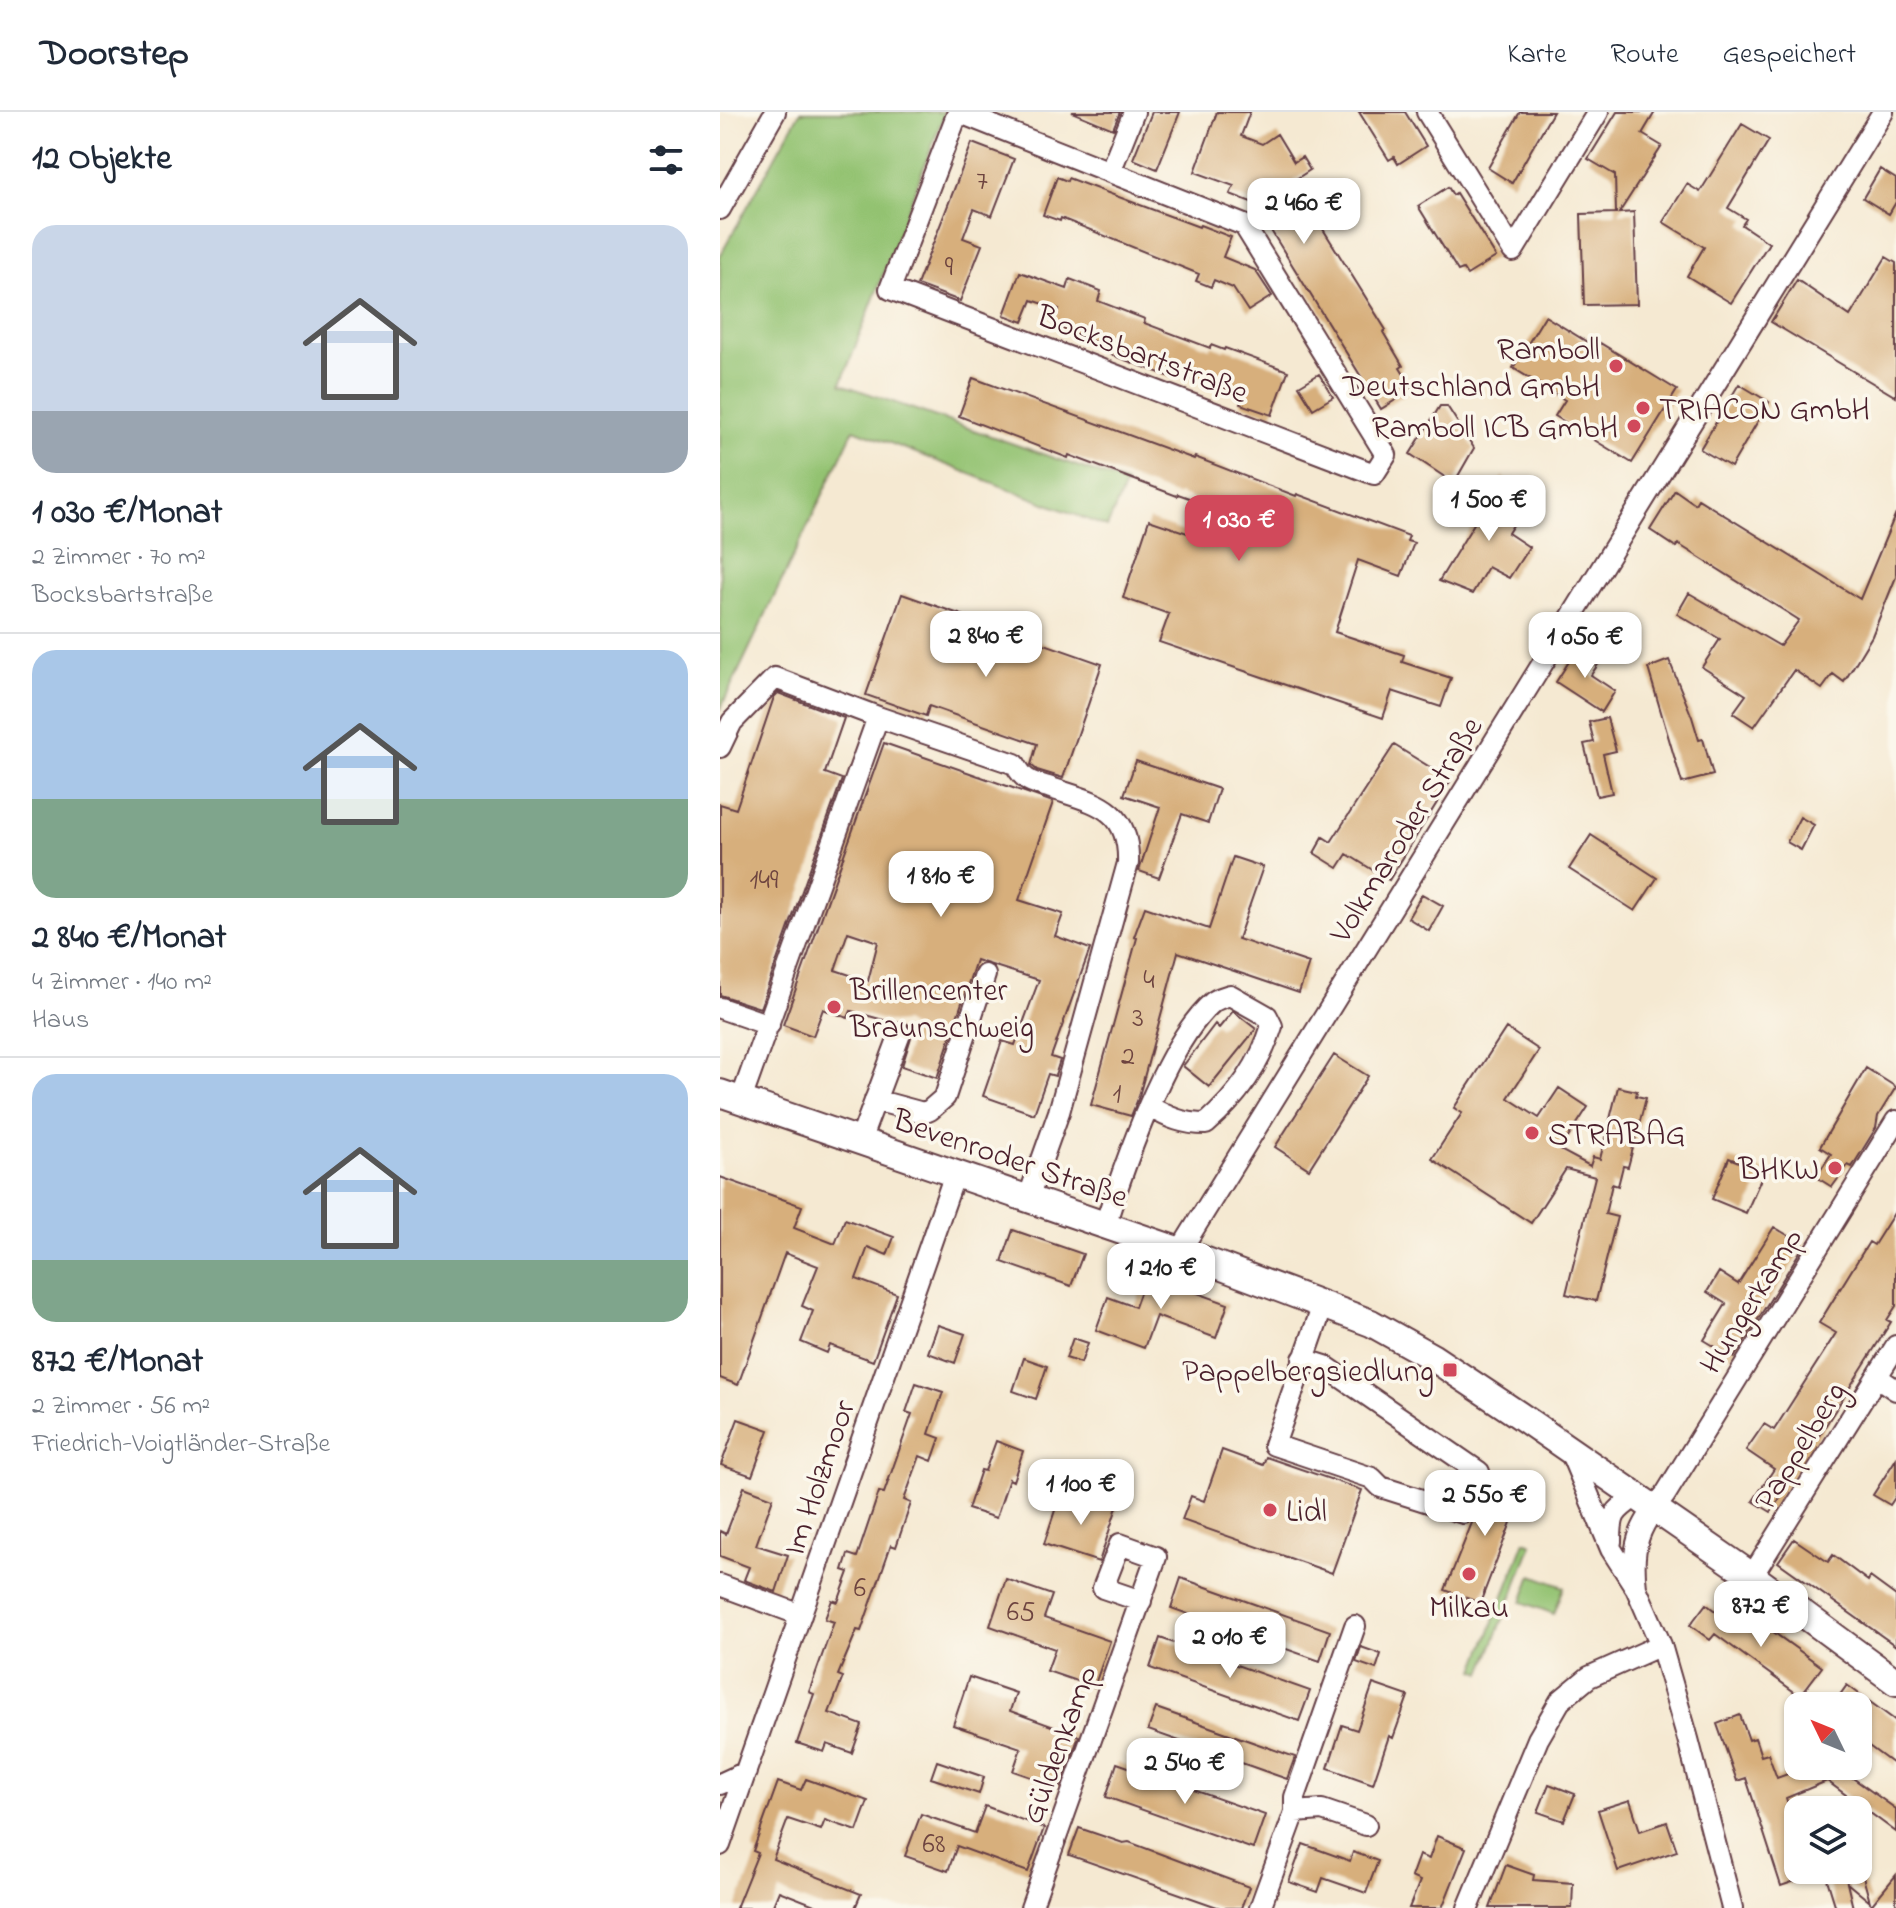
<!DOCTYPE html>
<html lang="de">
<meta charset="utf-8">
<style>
body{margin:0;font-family:"Indie Flower",sans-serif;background:#f6f6f7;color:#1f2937;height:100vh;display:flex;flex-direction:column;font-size:30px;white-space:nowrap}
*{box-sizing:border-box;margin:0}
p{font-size:26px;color:#747a83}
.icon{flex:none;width:44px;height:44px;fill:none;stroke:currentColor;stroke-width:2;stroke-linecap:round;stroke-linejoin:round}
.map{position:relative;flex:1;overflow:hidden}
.panel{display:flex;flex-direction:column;background:#fff;width:720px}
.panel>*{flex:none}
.needle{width:52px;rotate:313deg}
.controls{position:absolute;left:1064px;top:1580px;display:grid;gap:16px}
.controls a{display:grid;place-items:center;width:88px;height:88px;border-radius:16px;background:#fff;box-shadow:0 2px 6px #0004;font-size:40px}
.price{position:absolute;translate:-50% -68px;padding:0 18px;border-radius:16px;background:#fff;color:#222;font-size:26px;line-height:52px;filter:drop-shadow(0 2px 4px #0008)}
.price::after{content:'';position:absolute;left:50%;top:48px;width:24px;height:18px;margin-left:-12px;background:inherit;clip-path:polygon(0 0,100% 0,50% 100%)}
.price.on{background:#d1495b;color:#fff}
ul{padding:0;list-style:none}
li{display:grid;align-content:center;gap:16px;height:424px;padding:0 32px}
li+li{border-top:2px solid #e0e1e3}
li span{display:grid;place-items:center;height:248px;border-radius:24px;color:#555}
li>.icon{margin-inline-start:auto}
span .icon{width:144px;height:144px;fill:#fffc;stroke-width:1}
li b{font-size:34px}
h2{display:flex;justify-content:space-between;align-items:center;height:96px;padding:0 32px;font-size:34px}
header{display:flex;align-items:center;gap:48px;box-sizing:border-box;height:112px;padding:0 40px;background:#fff;border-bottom:2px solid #e0e1e3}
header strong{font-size:38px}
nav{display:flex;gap:44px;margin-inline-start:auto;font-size:28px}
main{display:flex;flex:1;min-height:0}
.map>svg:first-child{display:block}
.green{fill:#93c271;stroke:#6e704e;stroke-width:2}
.building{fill:#d7af7c;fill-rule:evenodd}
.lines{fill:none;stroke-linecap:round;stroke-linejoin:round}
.minor-casing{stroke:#643d44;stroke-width:24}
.major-casing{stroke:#643d44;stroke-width:30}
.minor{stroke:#fff;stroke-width:20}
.major{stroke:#fff;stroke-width:26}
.poi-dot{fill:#d1495b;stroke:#fbf7ec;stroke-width:3}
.labels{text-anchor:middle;stroke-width:7;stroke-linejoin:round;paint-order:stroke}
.number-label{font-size:28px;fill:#6d433f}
.poi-label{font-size:32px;fill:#4a1f2b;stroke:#fbf7ec;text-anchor:end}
.street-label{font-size:32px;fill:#4a1f2b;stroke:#fbf7ec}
</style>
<header>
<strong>Doorstep</strong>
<nav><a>Karte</a><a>Route</a><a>Gespeichert</a></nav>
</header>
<main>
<section class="panel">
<h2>12 Objekte<svg class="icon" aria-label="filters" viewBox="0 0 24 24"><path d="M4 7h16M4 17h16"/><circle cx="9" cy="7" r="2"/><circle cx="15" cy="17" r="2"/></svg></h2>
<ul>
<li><span style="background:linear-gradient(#c9d6e8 75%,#9aa5b1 0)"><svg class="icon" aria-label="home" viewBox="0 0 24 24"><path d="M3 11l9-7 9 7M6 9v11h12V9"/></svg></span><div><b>1 030 €/Monat</b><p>2 Zimmer · 70 m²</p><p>Bocksbartstraße</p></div></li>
<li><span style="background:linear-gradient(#a9c7e8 60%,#7fa58c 0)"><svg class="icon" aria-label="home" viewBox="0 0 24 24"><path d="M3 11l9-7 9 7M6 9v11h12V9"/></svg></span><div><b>2 840 €/Monat</b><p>4 Zimmer · 140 m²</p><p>Haus</p></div></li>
<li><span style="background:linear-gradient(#a9c7e8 75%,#7fa58c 0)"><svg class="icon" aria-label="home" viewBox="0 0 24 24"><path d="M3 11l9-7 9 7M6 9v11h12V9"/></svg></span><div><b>872 €/Monat</b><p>2 Zimmer · 56 m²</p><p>Friedrich-Voigtländer-Straße</p></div></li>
</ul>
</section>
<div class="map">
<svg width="1176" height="1796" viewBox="0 0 1176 1796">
<rect width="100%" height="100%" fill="#fbf7ec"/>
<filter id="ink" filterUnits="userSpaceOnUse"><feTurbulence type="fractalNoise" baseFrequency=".0125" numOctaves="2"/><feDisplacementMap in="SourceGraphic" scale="16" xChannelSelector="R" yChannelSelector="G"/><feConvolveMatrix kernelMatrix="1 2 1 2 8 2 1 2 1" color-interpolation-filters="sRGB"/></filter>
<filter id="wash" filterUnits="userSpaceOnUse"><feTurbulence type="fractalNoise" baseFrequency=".006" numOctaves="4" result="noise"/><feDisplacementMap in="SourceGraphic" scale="32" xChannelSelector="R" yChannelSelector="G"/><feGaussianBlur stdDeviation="1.8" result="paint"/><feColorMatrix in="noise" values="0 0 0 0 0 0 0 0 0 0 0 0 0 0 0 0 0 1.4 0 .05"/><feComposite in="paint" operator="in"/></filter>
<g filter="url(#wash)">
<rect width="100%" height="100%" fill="#f5e9d2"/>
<!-- green -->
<path class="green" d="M80,0H225L121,272L406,371L387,415L134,317L0,598V144Z
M805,1429L812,1432L762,1561L755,1558Z
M812,1463L844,1475L834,1502L802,1490Z"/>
<g id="blocks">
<!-- building -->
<path class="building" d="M352,0H400L393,17Z
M432,0H460L437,57L413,47Z
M497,0H530L521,24L542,32L557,22L574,50L582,45L590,58L573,69L666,218L663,220L683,254L680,256L693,277L661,297L534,91L510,82L514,74L475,60Z
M639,0H685L706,34L678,52L674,45L669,48Z
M800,0H833L792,71L768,56Z
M897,0H935L922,22L942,34L899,101L914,100L917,192L864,193L861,102L896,101L895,63L868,47Z
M1022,12L1049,28L1008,96L1026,107L1022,113L1049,131L1011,191L967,164L984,135L943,110L967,72L980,80Z
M252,31L294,47L272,104L254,97L243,126L262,133L240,189L197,173Z
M1160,57L1176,67V90L1169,102L1143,86Z
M337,65L347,69L348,66L479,115L480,113L511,125L503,145L535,158L552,184L528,199L513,176L494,168L491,175L476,169L479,162L341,106L340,109L323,103Z
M728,75L733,83L736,81L776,145L747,163L743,157L738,159L698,94Z
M1166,145L1176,151V285L1051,210L1077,168L1130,204Z
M300,160L347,177L350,167L381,179L378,189L425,207L424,211L490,236L491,233L504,238L505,236L568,259L552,303L520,292L523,283L497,273L495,276L458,262L456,267L378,238L380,232L333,213L339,197L312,188L303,210L284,203Z
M825,204L877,236L880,231L957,278L912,351L835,304L845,288L793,256Z
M599,262L613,285L593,297L579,274Z
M253,266L474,347L475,345L576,384L577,382L689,424L687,429L694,431L681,464L638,448L615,520L684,543L682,550L731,566L721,595L672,579L663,606L439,530L449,502L403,486L429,408L476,424L486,392L458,382L457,384L349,343L348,346L239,304Z
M1019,272L1049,290L1011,355L980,337Z
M720,294H727L754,336L734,371L690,342Z
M783,364L804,396L788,421L809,435L789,466L768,455L752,482L719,469Z
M955,378L975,392L978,387L1140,487L1176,401V465L1152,524L1124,570L1113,562L1102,577L1074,558L1034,615L1013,601L1026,583L982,555L1000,527L957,502L969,481L1060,534L1079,508L958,432L956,435L930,418Z
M182,482L382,552L343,666L317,658L311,653L317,632L209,594L206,604L146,583Z
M859,534L881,548L871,563L895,579L882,600L836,570Z
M949,548L972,605L979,628L983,627L993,663L962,671L928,556Z
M58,581L124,606L105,661L122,667L40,896L0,883V692L16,697L54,585Z
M887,606L896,639L883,642L892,681L877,684L864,632L874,630L869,610Z
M164,631L333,690L299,788L343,802L335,824L370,837L331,945L340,948L335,964L328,962L314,1002L263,984L282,929L295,933L319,868L256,848L217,966L182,954L194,916L184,910L174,911L131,899L128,906L103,897L93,924L63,913ZM128,820L158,830L148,869L115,858Z
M674,633L731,668L669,768L627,742L618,756L594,741L603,725L611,730Z
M416,649L499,677L488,711L462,702L439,766L419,759L440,695L404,683Z
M1080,705L1094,713L1081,738L1067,730Z
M871,723L937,766L915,799L849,757Z
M513,745L543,755L518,827L589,851L579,881L458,840L419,984L411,1004L371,993L417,826L414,825L425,795L489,817Z
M702,782L723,794L709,819L688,806Z
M513,899L536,917L489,975L463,954L495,912L499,916Z
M786,916L819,938L788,986L819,1006L839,976L868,995L840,1038L870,1054L873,1045L880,1047L898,975L917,979L916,984L926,986L908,1055L903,1054L898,1074L892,1072L885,1102L897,1105L876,1189L846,1182L875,1065L846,1057L811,1111L712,1047L742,1001L734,996Z
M614,943L648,964L589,1057L555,1035Z
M1146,956L1176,975L1158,1004L1156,1016L1132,1055L1128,1053L1112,1075L1096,1065L1111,1042L1100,1035Z
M1009,1046L1044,1060L1026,1101L992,1087Z
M0,1065L82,1094L74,1116L115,1132L125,1107L174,1125L167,1143L148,1135L136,1167L177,1182L153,1249L110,1233L107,1241L81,1230L93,1199L82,1194L98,1154L65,1141L18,1273L0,1266Z
M1176,1098V1194L1167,1208L1171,1210L1051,1400L1033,1389L1054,1357L1026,1338L1044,1312L1054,1318L1116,1221L1099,1211L1149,1130L1154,1133Z
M1054,1115L1084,1133L1014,1246L984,1228L1006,1192L987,1180L999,1160L1018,1172Z
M293,1118L363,1142L351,1174L282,1150Z
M428,1159L459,1171L458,1174L508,1192L496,1226L436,1204L424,1236L376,1218L388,1185L415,1195Z
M218,1213L245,1222L235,1251L208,1241Z
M353,1226L368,1231L361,1251L346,1246Z
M304,1246L327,1254L316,1287L293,1279Z
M196,1271L223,1280L209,1322L220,1326L212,1349L200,1344L184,1388L191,1391L176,1435L171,1433L141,1519L137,1518L118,1563L123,1565L109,1601L142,1613L132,1641L107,1632L104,1640L77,1631L94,1582L89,1580L114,1510L105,1507L112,1488L118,1490L129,1460L123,1458L128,1442L137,1445L159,1380L164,1381L192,1302L186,1300Z
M18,1307L49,1318L32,1364L1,1353Z
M276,1329L303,1339L293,1369L289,1367L276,1406L248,1397L261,1358L265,1359Z
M502,1338L543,1353L546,1345L642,1378L612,1461L462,1408L471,1384L484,1389Z
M1176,1347V1384L1170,1393L1153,1383Z
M772,1361L805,1374L760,1491L725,1478Z
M24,1375L53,1386L36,1433L68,1443L56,1480L24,1468L29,1455L0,1444V1419L6,1422Z
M357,1382L397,1395L379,1450L324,1432L339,1386L354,1391Z
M1074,1427L1108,1450L1113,1443L1148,1469L1150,1465L1176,1484V1534L1058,1450Z
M461,1466L610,1519L600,1549L451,1496Z
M286,1467L332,1483L324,1506L390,1529L374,1575L327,1559L335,1537L270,1514Z
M986,1492L1020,1518L1031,1504L1102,1555L1080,1584L995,1522L990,1528L970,1513Z
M440,1526L590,1579L579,1609L430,1556Z
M641,1535L661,1542L656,1557L636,1550Z
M249,1565L296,1581L290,1599L359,1624L340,1675L293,1659L301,1636L233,1613Z
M653,1572L688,1584L673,1626L669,1624L653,1672L608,1656L622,1613L637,1618Z
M1127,1573L1176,1609V1654L1138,1626V1594H1112Z
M436,1596L575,1645L567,1667L428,1618Z
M1020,1603L1029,1628L1035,1626L1041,1644L1048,1642L1057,1666L1089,1654H1116L1176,1697V1720L1107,1669L1066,1686L1078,1721V1768L1061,1774L1026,1666L1017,1669L997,1612Z
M217,1649L264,1665L259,1682L211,1666Z
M397,1651L545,1703L533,1737L386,1685Z
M86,1667L148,1689L137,1719L105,1708L101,1718L68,1707L53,1747L141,1782L135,1796H102L59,1779L52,1796H16L38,1741L33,1739L58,1670L81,1678Z
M829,1672L855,1682L844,1709L818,1700Z
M910,1688L920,1719L947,1710L957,1739L898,1759L878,1698Z
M265,1694L324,1716L308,1760L237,1734L228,1759L185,1744L201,1702L255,1721Z
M359,1716L403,1731L409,1730L529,1775L521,1796H500L349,1743Z
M717,1724L746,1736L722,1796H689L700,1769L691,1765L699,1743L709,1747Z
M583,1732L630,1749L633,1740L658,1749L646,1781L603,1766L598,1780L569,1770Z
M786,1753L814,1763L813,1768L853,1771L852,1796H770Z
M1123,1758H1141L1150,1790L1127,1771L1133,1796H1116L1106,1764L1124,1760Z
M1176,1763V1796H1149Z"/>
</g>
</g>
<g filter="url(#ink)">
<use href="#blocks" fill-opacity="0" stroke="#643d44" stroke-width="2"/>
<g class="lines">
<defs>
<path id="minor" d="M238,0L524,113L666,343L654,362L170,177Z
M707,0L793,139L878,0
M390,60L414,0
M0,97L55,0
M0,635L12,610L55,566L158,605
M0,896L49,913
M21,988L158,605L295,652C298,657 302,664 307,667C313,672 324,673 331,676C375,691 410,695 408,751L339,1000L308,1087
M155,988L203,1001L210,998L225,985L265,863
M140,1029L180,922
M385,1113C404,1054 446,930 493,890C498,886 504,885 510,883L547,904L552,914C540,953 517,985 486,1012C464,1012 449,1006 430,995
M460,1139L1163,0
M583,1247L605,1254L759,1360L743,1401L661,1375L652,1366L554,1333L603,1193
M1157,1265L1176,1278
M850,1339L891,1437L916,1476L941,1533L968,1627L1012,1796
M891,1430C891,1403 893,1400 915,1385
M1032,1464L1176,1234
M0,1473L81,1503
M916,1476C911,1434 918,1415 945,1383L1176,1009
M0,1672L26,1660
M575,1700L602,1698L646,1713
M0,1733L235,1062
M311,1796C352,1679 395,1562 436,1445L400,1432L383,1476L421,1489
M540,1796L575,1700V1685L635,1514
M748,1796L818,1627L840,1589L869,1565L941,1533"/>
<path id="major" d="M0,981L460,1139L651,1211L712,1245L799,1303L1032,1464L1176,1570"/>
</defs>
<!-- minor casing -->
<use href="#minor" class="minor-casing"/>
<!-- major casing -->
<use href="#major" class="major-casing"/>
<!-- minor -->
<use href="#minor" class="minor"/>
<!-- major -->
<use href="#major" class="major"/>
</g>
</g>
<!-- markers -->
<g class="poi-dot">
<circle cx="896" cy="254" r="8"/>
<circle cx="923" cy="296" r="8"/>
<circle cx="914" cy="314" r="8"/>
<circle cx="114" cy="895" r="8"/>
<circle cx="812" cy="1021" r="8"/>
<circle cx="1115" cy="1056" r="8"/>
<rect x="722" y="1250" width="16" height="16" rx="4"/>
<circle cx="550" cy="1398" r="8"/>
<circle cx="749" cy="1462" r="8"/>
</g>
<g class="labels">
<!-- number labels -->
<g class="number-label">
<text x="262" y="77">7</text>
<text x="229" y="163">9</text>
<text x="44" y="776">149</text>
<text x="429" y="876">4</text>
<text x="418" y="914">3</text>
<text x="408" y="952">2</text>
<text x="397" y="990">1</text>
<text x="140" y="1484">6</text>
<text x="301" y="1508">65</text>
<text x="214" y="1740">68</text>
</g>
<!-- poi labels -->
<g class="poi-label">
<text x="880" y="247">Ramboll<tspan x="880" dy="37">Deutschland GmbH</tspan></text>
<text x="939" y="307" text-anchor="start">TRIACON GmbH</text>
<text x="898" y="325">Ramboll ICB GmbH</text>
<text x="130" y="888" text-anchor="start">Brillencenter<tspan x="130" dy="37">Braunschweig</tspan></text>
<text x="828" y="1032" text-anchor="start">STRABAG</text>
<text x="1099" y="1067">BHKW</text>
<text x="714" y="1269">Pappelbergsiedlung</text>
<text x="566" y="1409" text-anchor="start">Lidl</text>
<text x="749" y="1505" text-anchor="middle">Milkau</text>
</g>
<!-- street labels -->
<g class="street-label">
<text transform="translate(423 241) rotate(21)" y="11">Bocksbartstraße</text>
<text transform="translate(685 717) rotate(-58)" y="11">Volkmaroder Straße</text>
<text transform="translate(291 1045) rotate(19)" y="11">Bevenroder Straße</text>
<text transform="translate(1030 1188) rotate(-58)" y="11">Hungerkamp</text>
<text transform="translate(1079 1333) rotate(-58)" y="11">Pappelberg</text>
<text transform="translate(98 1365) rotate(-71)" y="11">Im Holzmoor</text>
<text transform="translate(338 1632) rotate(-70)" y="11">Güldenkamp</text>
</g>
</g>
</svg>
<div class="controls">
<a><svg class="needle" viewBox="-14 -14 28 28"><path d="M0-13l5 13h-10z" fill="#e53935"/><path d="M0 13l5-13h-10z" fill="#747a83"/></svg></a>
<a><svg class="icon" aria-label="layers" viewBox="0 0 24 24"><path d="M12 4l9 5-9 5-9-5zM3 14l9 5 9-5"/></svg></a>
</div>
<b class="price" style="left:584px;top:134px">2 460 €</b>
<b class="price" style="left:769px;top:431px">1 500 €</b>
<b class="price on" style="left:519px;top:451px">1 030 €</b>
<b class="price" style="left:266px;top:567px">2 840 €</b>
<b class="price" style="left:865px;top:568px">1 050 €</b>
<b class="price" style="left:221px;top:807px">1 810 €</b>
<b class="price" style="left:441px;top:1199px">1 210 €</b>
<b class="price" style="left:361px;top:1415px">1 100 €</b>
<b class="price" style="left:765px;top:1426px">2 550 €</b>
<b class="price" style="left:1041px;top:1537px">872 €</b>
<b class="price" style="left:510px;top:1568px">2 010 €</b>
<b class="price" style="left:465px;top:1694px">2 540 €</b>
</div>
</main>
